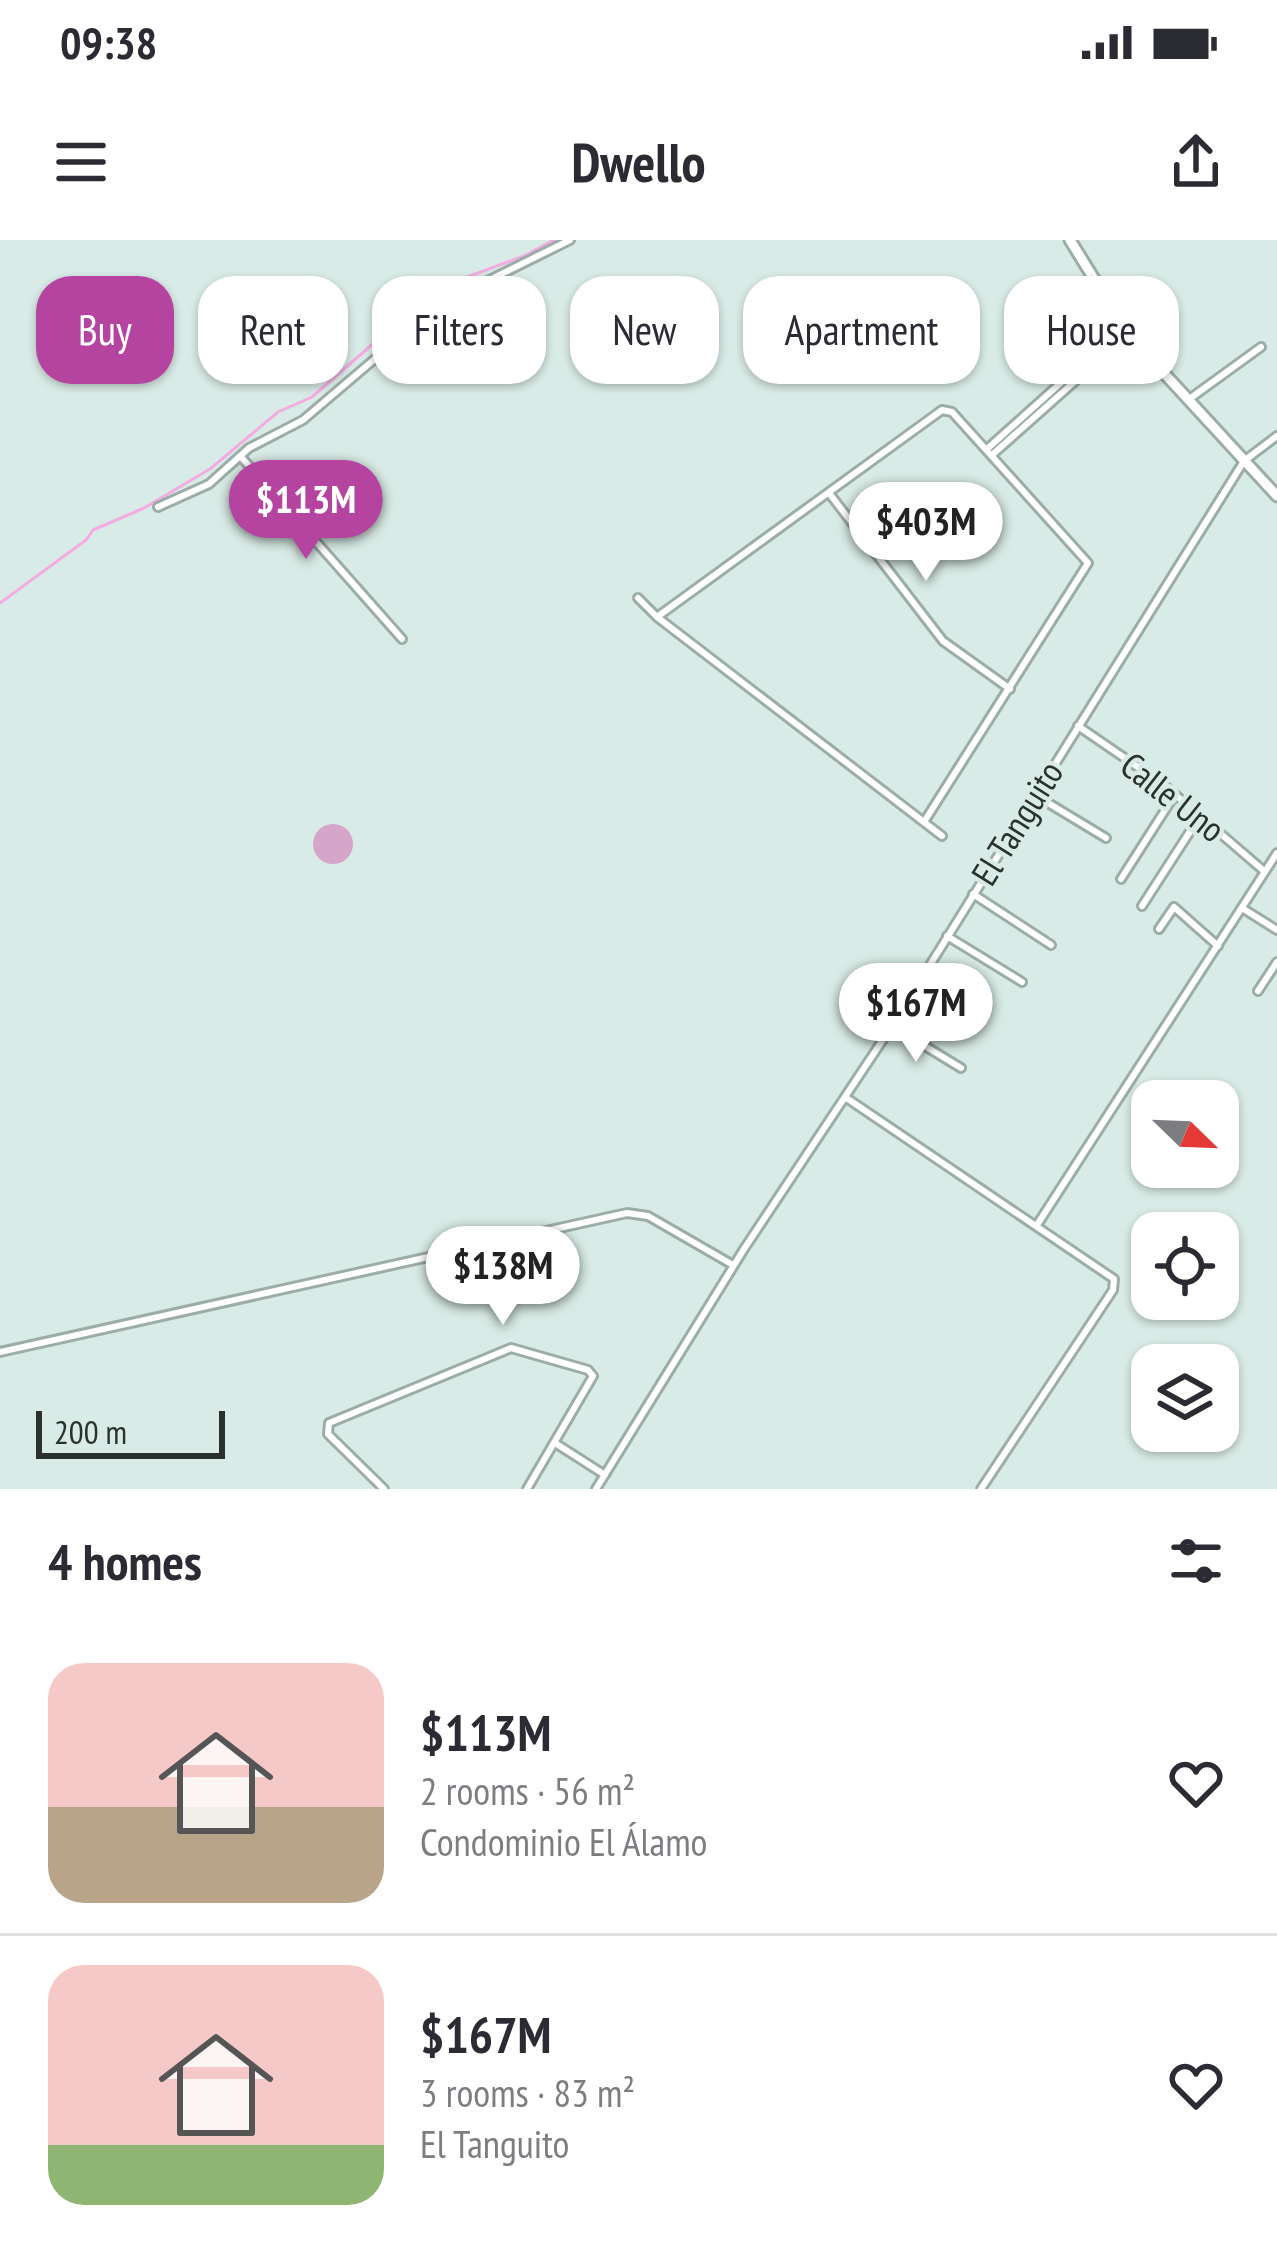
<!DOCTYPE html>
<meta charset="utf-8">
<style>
body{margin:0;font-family:"PT Sans Narrow",sans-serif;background:#f7f7f7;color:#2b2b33;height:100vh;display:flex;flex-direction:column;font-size:45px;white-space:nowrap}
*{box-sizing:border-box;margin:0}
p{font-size:39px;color:#7c7c81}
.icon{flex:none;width:66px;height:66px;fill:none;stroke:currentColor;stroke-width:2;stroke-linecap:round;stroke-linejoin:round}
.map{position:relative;height:1249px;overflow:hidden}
.panel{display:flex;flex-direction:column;background:#fff;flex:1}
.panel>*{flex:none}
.guide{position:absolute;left:36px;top:36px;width:1206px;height:108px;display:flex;gap:24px}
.needle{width:78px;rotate:113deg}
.tools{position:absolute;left:1131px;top:840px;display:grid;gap:24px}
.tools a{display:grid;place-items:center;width:108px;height:108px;border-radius:24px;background:#fff;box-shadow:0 3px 9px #0004;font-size:60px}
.scale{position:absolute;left:36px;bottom:30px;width:189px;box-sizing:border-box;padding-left:12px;border:6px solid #2a312f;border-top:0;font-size:33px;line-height:42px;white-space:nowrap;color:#2a312f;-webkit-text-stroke:9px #d9ebe6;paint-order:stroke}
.price{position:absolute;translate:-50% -102px;padding:0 27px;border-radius:42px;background:#fff;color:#222;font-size:39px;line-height:78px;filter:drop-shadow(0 3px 6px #0008)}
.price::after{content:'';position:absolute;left:50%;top:72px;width:36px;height:27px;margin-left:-18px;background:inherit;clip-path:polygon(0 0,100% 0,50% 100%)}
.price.active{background:#b544a0;color:#fff}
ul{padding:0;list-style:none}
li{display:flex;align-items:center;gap:36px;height:300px;padding:0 48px}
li+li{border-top:3px solid #e1e1e2}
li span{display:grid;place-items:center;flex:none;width:336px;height:240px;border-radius:36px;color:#555}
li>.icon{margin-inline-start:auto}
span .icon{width:144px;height:144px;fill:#fffc;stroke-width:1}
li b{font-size:51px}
h2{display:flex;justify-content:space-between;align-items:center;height:144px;padding:0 48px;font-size:51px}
.tag{padding:0 42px;border-radius:36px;background:#fff;box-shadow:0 3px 9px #0004;font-size:42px;line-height:108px}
.tag.active{background:#b544a0;color:#fff}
.status{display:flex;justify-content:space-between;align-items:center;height:84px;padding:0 60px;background:#fff;direction:ltr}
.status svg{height:33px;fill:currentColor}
header{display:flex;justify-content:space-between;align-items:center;height:156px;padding:0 48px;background:#fff;font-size:54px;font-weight:800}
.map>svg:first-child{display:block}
.pitch{fill:#d6a5ca}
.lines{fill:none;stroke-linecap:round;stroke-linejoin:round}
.stream{stroke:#f3ace2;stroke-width:3}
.minor-casing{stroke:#9cada8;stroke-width:12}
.primary-casing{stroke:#9cada8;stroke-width:15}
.minor{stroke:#fff;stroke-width:6}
.primary{stroke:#fff;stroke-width:9}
.labels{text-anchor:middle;stroke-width:9;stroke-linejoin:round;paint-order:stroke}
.street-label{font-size:36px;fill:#2a312f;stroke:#d9ebe6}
</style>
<div class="status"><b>09:38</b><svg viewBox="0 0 49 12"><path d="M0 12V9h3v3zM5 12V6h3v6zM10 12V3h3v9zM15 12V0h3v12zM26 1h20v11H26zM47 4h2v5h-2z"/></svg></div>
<header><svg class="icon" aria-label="menu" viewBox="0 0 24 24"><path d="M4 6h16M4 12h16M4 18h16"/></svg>Dwello<svg class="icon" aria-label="share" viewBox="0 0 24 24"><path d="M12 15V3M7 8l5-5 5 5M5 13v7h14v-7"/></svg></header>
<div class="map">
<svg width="1277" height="1249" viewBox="0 0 1277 1249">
<rect width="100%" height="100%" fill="#d9ebe6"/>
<!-- pitch -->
<path class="pitch" d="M313 604a20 20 0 1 1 40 0a20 20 0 1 1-40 0Z"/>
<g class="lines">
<!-- stream -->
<path class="stream" d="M0,363L86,300L93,290L144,268L210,229L278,172L312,157L414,68L462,39L524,16L554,0"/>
<defs>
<path id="minor" d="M1188,160L1261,107
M987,209L1122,88
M992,215L1128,94
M242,218L402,399
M829,253L943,401L1010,449
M158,267L209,244L249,208L303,180L437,66L570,0
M638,358L657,377L942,596
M657,377L942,170L952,172L1088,323L924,582
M1078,486L1164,545L1264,631
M1035,555L1106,598
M1121,639L1174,556
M973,654L1051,705
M1142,666L1200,576
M1242,668L1277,690
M1159,689L1174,667L1218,706
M947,696L1022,742
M1258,751L1277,722
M892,786L961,828
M845,857L1114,1039L1113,1050L981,1249
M1037,985L1277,613
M0,1112L627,973L648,976L733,1025
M555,1203L605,1235
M384,1249L328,1194L329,1183L511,1108L588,1130L593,1136L527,1249
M596,1249L744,1009L892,786L1244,221L1277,196"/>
<path id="primary" d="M1070,0L1128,94L1277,256"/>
</defs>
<!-- minor casing -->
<use href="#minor" class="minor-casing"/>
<!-- primary casing -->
<use href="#primary" class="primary-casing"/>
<!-- minor -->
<use href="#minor" class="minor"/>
<!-- primary -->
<use href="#primary" class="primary"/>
</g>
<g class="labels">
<!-- street labels -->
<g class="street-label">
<text transform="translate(1173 557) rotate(38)" y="13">Calle Uno</text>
<text transform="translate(1017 583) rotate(-58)" y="13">El Tanguito</text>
</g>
</g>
</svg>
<div class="tools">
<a><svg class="needle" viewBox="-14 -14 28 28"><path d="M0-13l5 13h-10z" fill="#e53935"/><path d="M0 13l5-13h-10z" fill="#7c7c81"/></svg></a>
<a><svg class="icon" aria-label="locate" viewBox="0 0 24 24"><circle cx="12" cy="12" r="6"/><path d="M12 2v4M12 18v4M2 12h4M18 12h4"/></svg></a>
<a><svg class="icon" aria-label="layers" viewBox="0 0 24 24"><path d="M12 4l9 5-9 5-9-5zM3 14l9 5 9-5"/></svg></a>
</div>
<div class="scale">200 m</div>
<b class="price active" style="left:306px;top:322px">$113M</b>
<b class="price" style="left:926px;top:344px">$403M</b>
<b class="price" style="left:916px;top:825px">$167M</b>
<b class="price" style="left:503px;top:1088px">$138M</b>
<div class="guide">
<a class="tag active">Buy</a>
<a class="tag">Rent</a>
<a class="tag">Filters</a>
<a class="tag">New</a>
<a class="tag">Apartment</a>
<a class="tag">House</a>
</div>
</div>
<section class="panel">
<h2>4 homes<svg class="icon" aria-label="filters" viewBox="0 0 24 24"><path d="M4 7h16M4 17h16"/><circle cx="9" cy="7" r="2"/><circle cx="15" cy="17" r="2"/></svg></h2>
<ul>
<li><span style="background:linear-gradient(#f6c9c9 60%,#b9a48a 0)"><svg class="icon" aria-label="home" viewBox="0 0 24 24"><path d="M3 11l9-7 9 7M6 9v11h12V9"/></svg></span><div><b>$113M</b><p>2 rooms · 56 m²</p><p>Condominio El Álamo</p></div><svg class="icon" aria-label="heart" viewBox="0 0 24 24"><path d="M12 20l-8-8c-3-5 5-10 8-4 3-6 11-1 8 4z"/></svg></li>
<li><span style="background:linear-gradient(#f6c9c9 75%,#8fb573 0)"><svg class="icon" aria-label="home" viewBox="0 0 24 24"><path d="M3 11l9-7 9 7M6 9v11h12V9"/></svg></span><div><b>$167M</b><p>3 rooms · 83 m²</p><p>El Tanguito</p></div><svg class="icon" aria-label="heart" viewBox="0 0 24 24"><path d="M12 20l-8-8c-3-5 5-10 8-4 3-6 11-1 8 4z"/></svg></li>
</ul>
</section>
